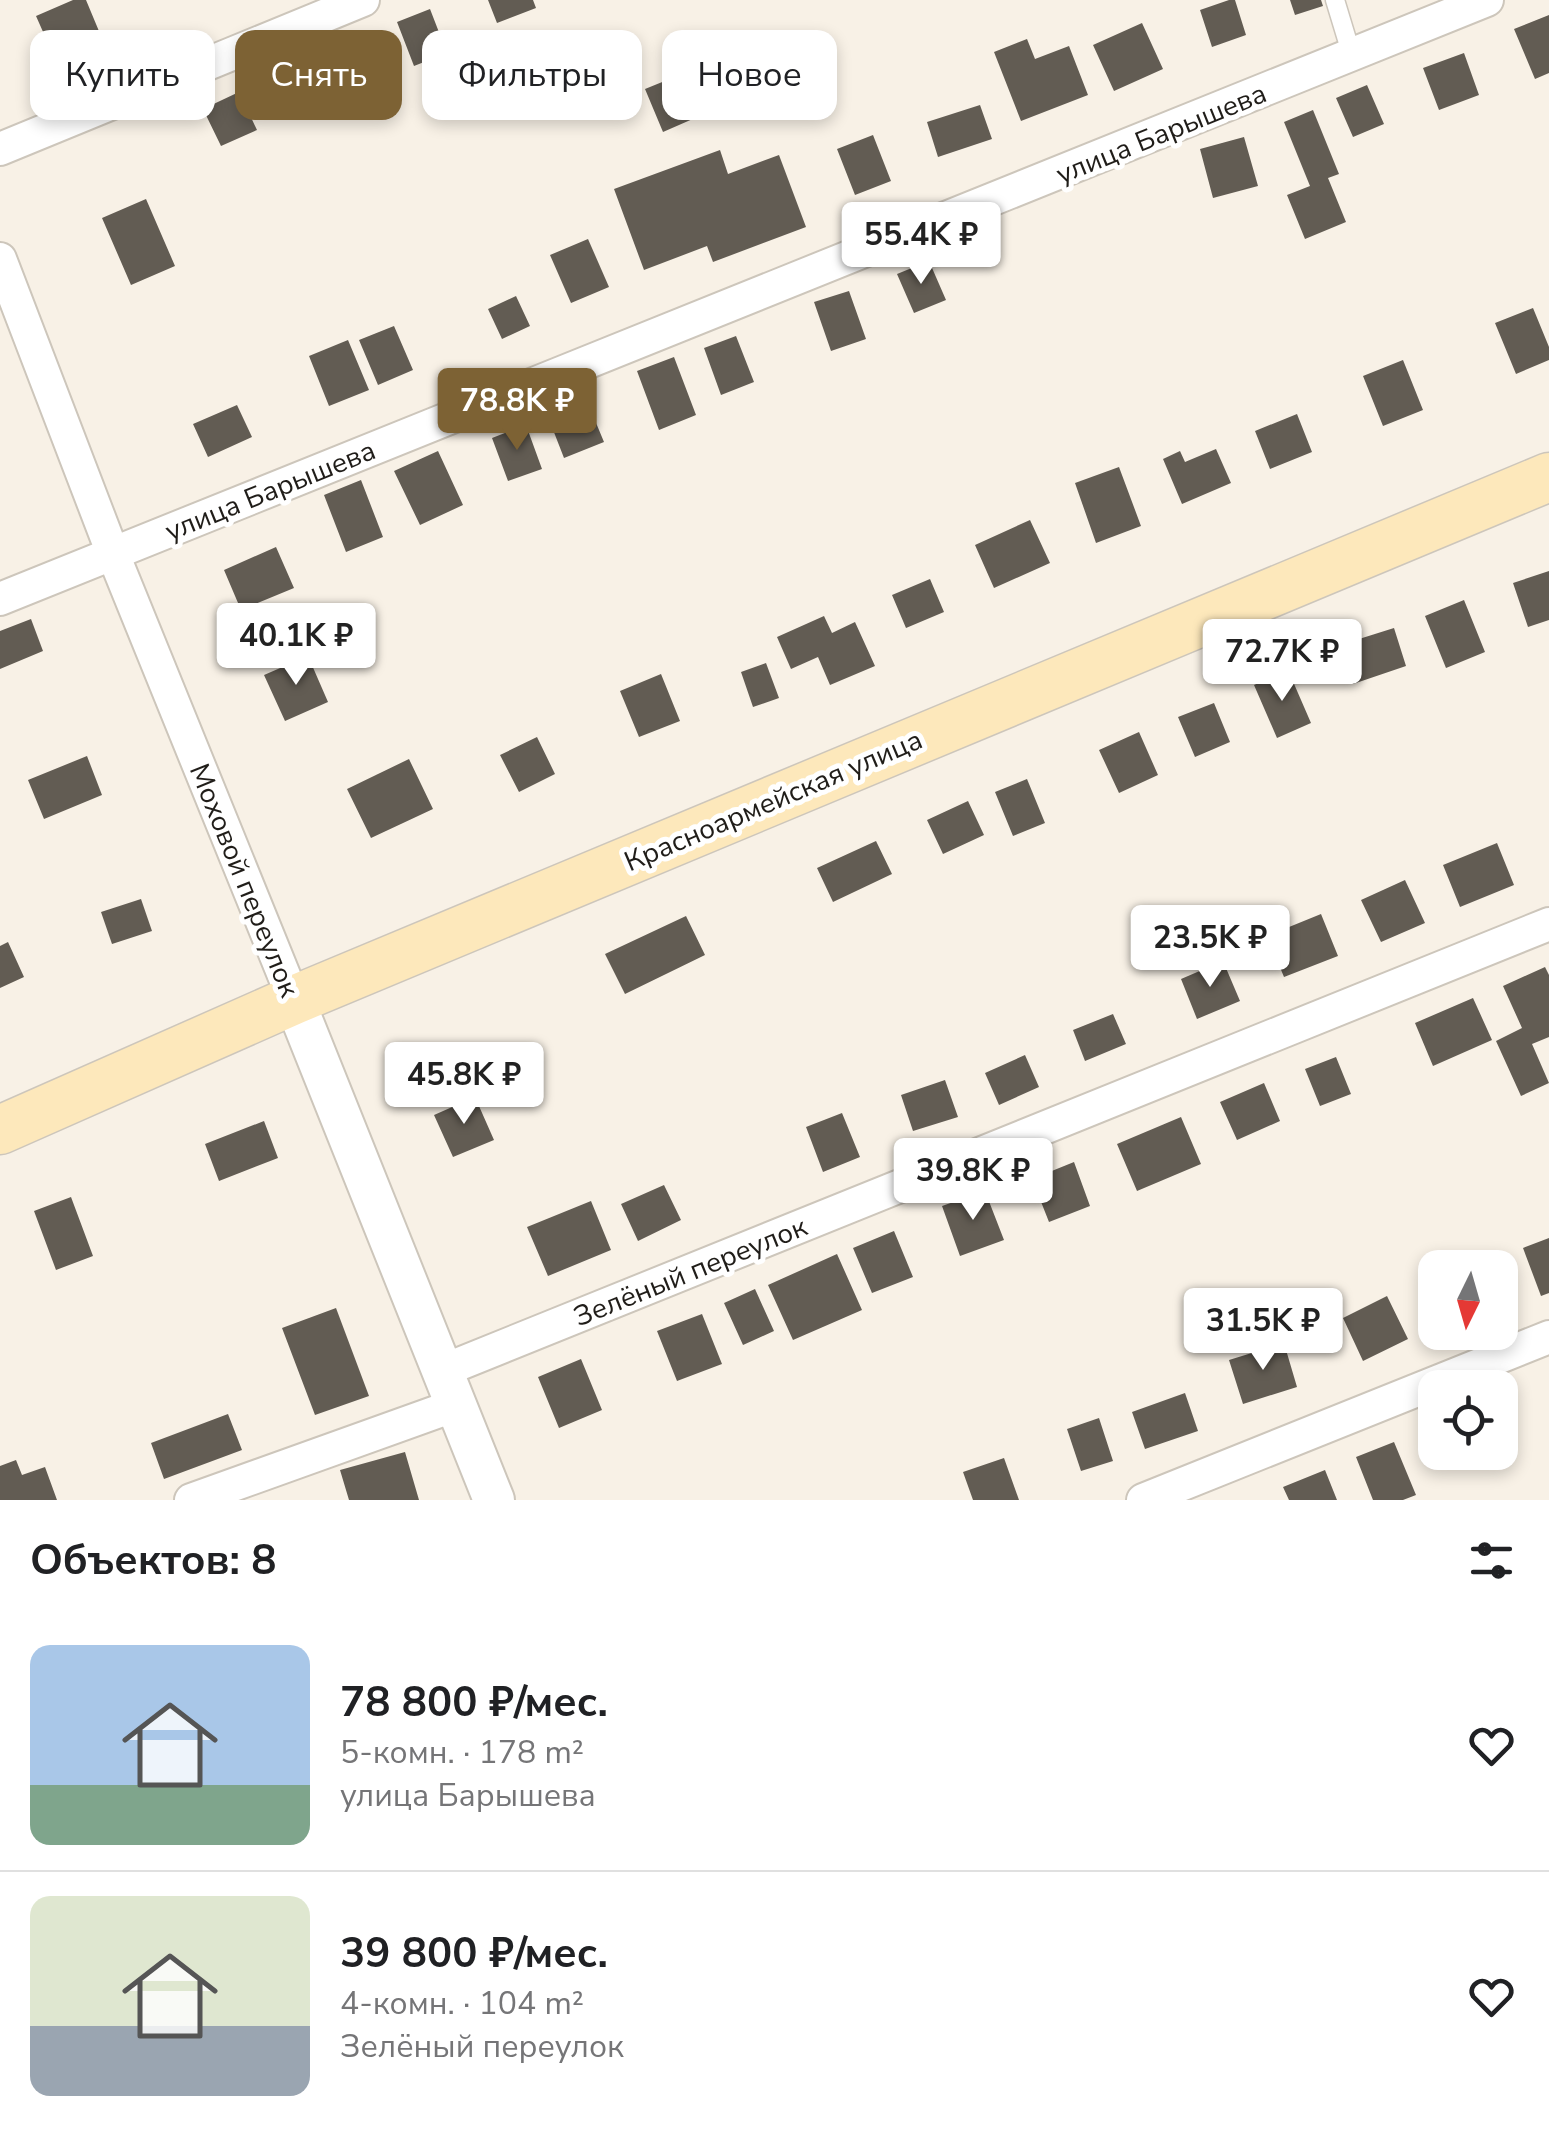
<!DOCTYPE html>
<html lang="ru">
<meta charset="utf-8">
<style>
body{margin:0;font-family:"Nunito Sans",sans-serif;background:#f6f6f6;color:#202124;height:100vh;display:flex;flex-direction:column;font-size:38px;white-space:nowrap}
*{box-sizing:border-box;margin:0}
p{font-size:32px;color:#757577}
.icon{flex:none;width:55px;height:55px;fill:none;stroke:currentColor;stroke-width:2;stroke-linecap:round;stroke-linejoin:round}
.map{position:relative;height:1500px;overflow:hidden}
.sheet{display:flex;flex-direction:column;background:#fff;flex:1}
.sheet>*{flex:none}
.banner{position:absolute;left:30px;top:30px;width:1000px;height:90px;display:flex;gap:20px}
.needle{width:65px;rotate:185deg}
.fabs{position:absolute;left:1418px;top:1250px;display:grid;gap:20px}
.fabs a{display:grid;place-items:center;width:100px;height:100px;border-radius:20px;background:#fff;box-shadow:0 5px 15px #0003;font-size:50px}
.price{position:absolute;translate:-50% -85px;padding:0 22px;border-radius:10px;background:#fff;color:#222;font-size:32px;line-height:65px;filter:drop-shadow(0 2px 5px #0008)}
.price::after{content:'';position:absolute;left:50%;top:60px;width:30px;height:22px;margin-left:-15px;background:inherit;clip-path:polygon(0 0,100% 0,50% 100%)}
.price.selected{background:#7d6234;color:#fff}
ul{padding:0;list-style:none}
li{display:flex;align-items:center;gap:30px;height:250px;padding:0 30px}
li+li{border-top:2px solid #e0e0e0}
li span{display:grid;place-items:center;flex:none;width:280px;height:200px;border-radius:20px;color:#555}
li>.icon{margin-inline-start:auto}
span .icon{width:120px;height:120px;fill:#fffc;stroke-width:1}
li b{font-size:42px}
h2{display:flex;justify-content:space-between;align-items:center;height:120px;padding:0 30px;font-size:42px}
.chip{padding:0 35px;border-radius:20px;background:#fff;box-shadow:0 5px 15px #0003;font-size:35px;line-height:90px}
.chip.selected{background:#7d6234;color:#fff}
.map>svg:first-child{display:block}
.building{fill:#625c53}
.lines{fill:none;stroke-linecap:round;stroke-linejoin:round}
.service-casing{stroke:#cdc6bb;stroke-width:21}
.minor-casing{stroke:#cdc6bb;stroke-width:36}
.tertiary-casing{stroke:#cdc6bb;stroke-width:44}
.secondary-casing{stroke:#cdc6bb;stroke-width:51}
.service{stroke:#fff;stroke-width:18}
.minor{stroke:#fff;stroke-width:32}
.tertiary{stroke:#fff;stroke-width:40}
.secondary{stroke:#fde8bb;stroke-width:48}
.labels{text-anchor:middle;stroke-width:10;stroke-linejoin:round;paint-order:stroke}
.street-label{font-size:28px;fill:#201d19;stroke:#fff}
</style>
<div class="map">
<svg width="1549" height="1500" viewBox="0 0 1549 1500">
<rect width="100%" height="100%" fill="#f8f1e6"/>
<!-- building -->
<path class="building" d="M73,0H86L106,48L59,68L36,16Z
M488,0H533L536,8L497,23Z
M1229,0H1235L1246,35L1212,47L1200,10Z
M1290,0H1321L1323,6L1295,15Z
M430,9L447,53L414,66L397,22Z
M1549,15V73L1535,79L1514,29Z
M1142,23L1163,69L1114,91L1093,45Z
M1027,39L1035,59L1069,46L1088,95L1021,121L994,52Z
M1464,53L1479,95L1439,110L1423,68Z
M677,76L695,118L663,132L645,89Z
M1367,85L1384,124L1353,137L1336,98Z
M239,92L257,130L221,146L203,109Z
M980,105L992,139L938,157L927,122Z
M1313,110L1339,174L1328,178L1346,222L1305,239L1287,195L1310,186L1284,122Z
M873,135L891,181L855,195L837,149Z
M1244,137L1258,186L1213,198L1200,149Z
M720,150L728,174L779,155L806,227L713,262L707,246L644,270L614,189Z
M146,199L175,266L131,285L102,218Z
M588,239L609,287L571,303L550,255Z
M929,261L946,300L914,313L897,274Z
M849,291L866,339L831,351L814,302Z
M516,296L530,326L502,339L488,309Z
M1533,308L1549,347V360L1516,374L1495,323Z
M394,326L413,370L378,385L359,340Z
M736,336L754,382L721,395L704,348Z
M348,340L369,390L329,406L309,356Z
M674,357L696,415L659,430L637,371Z
M1403,360L1423,410L1383,426L1363,376Z
M237,405L252,437L208,457L193,424Z
M589,406L604,442L564,458L550,422Z
M1297,414L1312,452L1270,469L1255,431Z
M526,425L542,469L508,481L492,438Z
M1216,449L1231,483L1182,504L1163,459L1180,451L1185,462Z
M438,451L463,505L420,525L394,471Z
M1119,467L1141,526L1096,543L1075,483Z
M361,480L383,537L346,552L324,495Z
M1030,520L1050,563L994,588L975,545Z
M276,547L294,588L241,610L224,570Z
M1549,571V620L1528,627L1513,583Z
M930,579L944,612L906,628L892,595Z
M1464,600L1485,652L1446,668L1425,616Z
M824,616L832,633L855,622L875,666L830,685L818,657L791,669L777,637Z
M31,619L43,651L0,669V631Z
M1394,628L1406,666L1353,684L1340,645Z
M308,656L328,702L285,721L264,675Z
M766,663L779,698L753,707L741,672Z
M1288,670L1311,723L1277,738L1254,685Z
M661,674L680,721L639,737L620,691Z
M1214,703L1230,742L1195,757L1178,717Z
M1139,732L1158,775L1119,793L1099,750Z
M537,737L555,774L519,792L500,755Z
M87,756L102,795L44,819L28,780Z
M409,759L433,809L371,838L347,789Z
M1027,779L1045,823L1013,836L995,792Z
M968,801L984,835L943,854L927,820Z
M876,841L892,874L833,902L817,868Z
M1497,843L1514,885L1460,907L1443,865Z
M1405,880L1425,923L1381,942L1361,900Z
M141,899L152,931L112,944L101,912Z
M1321,914L1338,956L1284,977L1267,936Z
M686,916L705,955L625,994L605,954Z
M8,942L24,977L0,988V946Z
M1223,961L1240,1001L1197,1019L1181,979Z
M1545,967L1549,975V1037L1532,1044L1549,1083L1521,1096L1496,1041L1522,1028L1503,986Z
M1473,998L1492,1040L1433,1066L1415,1023Z
M1113,1014L1126,1044L1085,1061L1073,1030Z
M1025,1055L1039,1087L999,1105L985,1073Z
M1336,1057L1351,1094L1320,1106L1305,1069Z
M945,1080L958,1117L913,1131L901,1095Z
M1264,1083L1280,1121L1237,1140L1220,1102Z
M475,1097L494,1140L453,1157L434,1115Z
M842,1113L860,1157L823,1172L806,1127Z
M1181,1117L1201,1164L1137,1191L1117,1144Z
M264,1121L278,1158L219,1181L205,1144Z
M1074,1162L1090,1206L1049,1222L1032,1179Z
M664,1185L681,1220L638,1241L621,1204Z
M985,1191L1004,1240L960,1256L942,1206Z
M71,1197L93,1256L56,1270L34,1211Z
M591,1201L611,1250L548,1276L527,1227Z
M894,1231L913,1277L872,1293L853,1248Z
M1549,1238V1293L1541,1296L1523,1248Z
M837,1254L862,1310L793,1340L768,1285Z
M755,1289L774,1331L743,1345L724,1303Z
M1387,1296L1408,1339L1363,1361L1343,1318Z
M336,1308L369,1396L315,1415L282,1328Z
M702,1314L722,1364L677,1381L657,1331Z
M1284,1343L1297,1387L1243,1404L1229,1360Z
M581,1359L602,1410L559,1428L538,1377Z
M1185,1393L1198,1431L1145,1449L1132,1412Z
M1500,1394L1517,1444L1500,1449Z
M228,1414L242,1450L164,1479L151,1443Z
M1099,1418L1113,1461L1081,1471L1067,1429Z
M1394,1442L1416,1495L1403,1500H1373L1356,1457Z
M405,1452L419,1500H349L340,1470Z
M1004,1458L1019,1500H973L963,1472Z
M16,1460L22,1475L45,1467L57,1500H0V1466Z
M1325,1470L1337,1500H1289L1283,1487Z"/>
<g class="lines">
<defs>
<path id="service" d="M1335,0L1352,56"/>
<path id="minor" d="M0,149L363,0
M0,259L113,554L294,1000
M0,599L1487,0
M442,1371L1549,924
M191,1500L456,1405
M1143,1500L1549,1337"/>
<path id="tertiary" d="M294,1000L494,1500"/>
<path id="secondary" d="M0,1130L294,1000L1549,477"/>
</defs>
<!-- service casing -->
<use href="#service" class="service-casing"/>
<!-- minor casing -->
<use href="#minor" class="minor-casing"/>
<!-- tertiary casing -->
<use href="#tertiary" class="tertiary-casing"/>
<!-- secondary casing -->
<use href="#secondary" class="secondary-casing"/>
<!-- service -->
<use href="#service" class="service"/>
<!-- minor -->
<use href="#minor" class="minor"/>
<!-- tertiary -->
<use href="#tertiary" class="tertiary"/>
<!-- secondary -->
<use href="#secondary" class="secondary"/>
</g>
<g class="labels">
<!-- street labels -->
<g class="street-label">
<text transform="translate(1161 133) rotate(-22)" y="10">улица Барышева</text>
<text transform="translate(270 490) rotate(-22)" y="10">улица Барышева</text>
<text transform="translate(773 800) rotate(-23)" y="10">Красноармейская улица</text>
<text transform="translate(245 880) rotate(68)" y="10">Моховой переулок</text>
<text transform="translate(690 1271) rotate(-22)" y="10">Зелёный переулок</text>
</g>
</g>
</svg>
<div class="fabs">
<a><svg class="needle" viewBox="-14 -14 28 28"><path d="M0-13l5 13h-10z" fill="#e53935"/><path d="M0 13l5-13h-10z" fill="#757577"/></svg></a>
<a><svg class="icon" aria-label="locate" viewBox="0 0 24 24"><circle cx="12" cy="12" r="6"/><path d="M12 2v4M12 18v4M2 12h4M18 12h4"/></svg></a>
</div>
<b class="price" style="left:921px;top:287px">55.4K ₽</b>
<b class="price selected" style="left:517px;top:453px">78.8K ₽</b>
<b class="price" style="left:296px;top:688px">40.1K ₽</b>
<b class="price" style="left:1282px;top:704px">72.7K ₽</b>
<b class="price" style="left:1210px;top:990px">23.5K ₽</b>
<b class="price" style="left:464px;top:1127px">45.8K ₽</b>
<b class="price" style="left:973px;top:1223px">39.8K ₽</b>
<b class="price" style="left:1263px;top:1373px">31.5K ₽</b>
<div class="banner">
<a class="chip">Купить</a>
<a class="chip selected">Снять</a>
<a class="chip">Фильтры</a>
<a class="chip">Новое</a>
</div>
</div>
<section class="sheet">
<h2>Объектов: 8<svg class="icon" aria-label="filters" viewBox="0 0 24 24"><path d="M4 7h16M4 17h16"/><circle cx="9" cy="7" r="2"/><circle cx="15" cy="17" r="2"/></svg></h2>
<ul>
<li><span style="background:linear-gradient(#a9c7e8 70%,#7fa58c 0)"><svg class="icon" aria-label="home" viewBox="0 0 24 24"><path d="M3 11l9-7 9 7M6 9v11h12V9"/></svg></span><div><b>78 800 ₽/мес.</b><p>5-комн. · 178 m²</p><p>улица Барышева</p></div><svg class="icon" aria-label="heart" viewBox="0 0 24 24"><path d="M12 20l-8-8c-3-5 5-10 8-4 3-6 11-1 8 4z"/></svg></li>
<li><span style="background:linear-gradient(#dfe7d0 65%,#9aa5b1 0)"><svg class="icon" aria-label="home" viewBox="0 0 24 24"><path d="M3 11l9-7 9 7M6 9v11h12V9"/></svg></span><div><b>39 800 ₽/мес.</b><p>4-комн. · 104 m²</p><p>Зелёный переулок</p></div><svg class="icon" aria-label="heart" viewBox="0 0 24 24"><path d="M12 20l-8-8c-3-5 5-10 8-4 3-6 11-1 8 4z"/></svg></li>
</ul>
</section>
